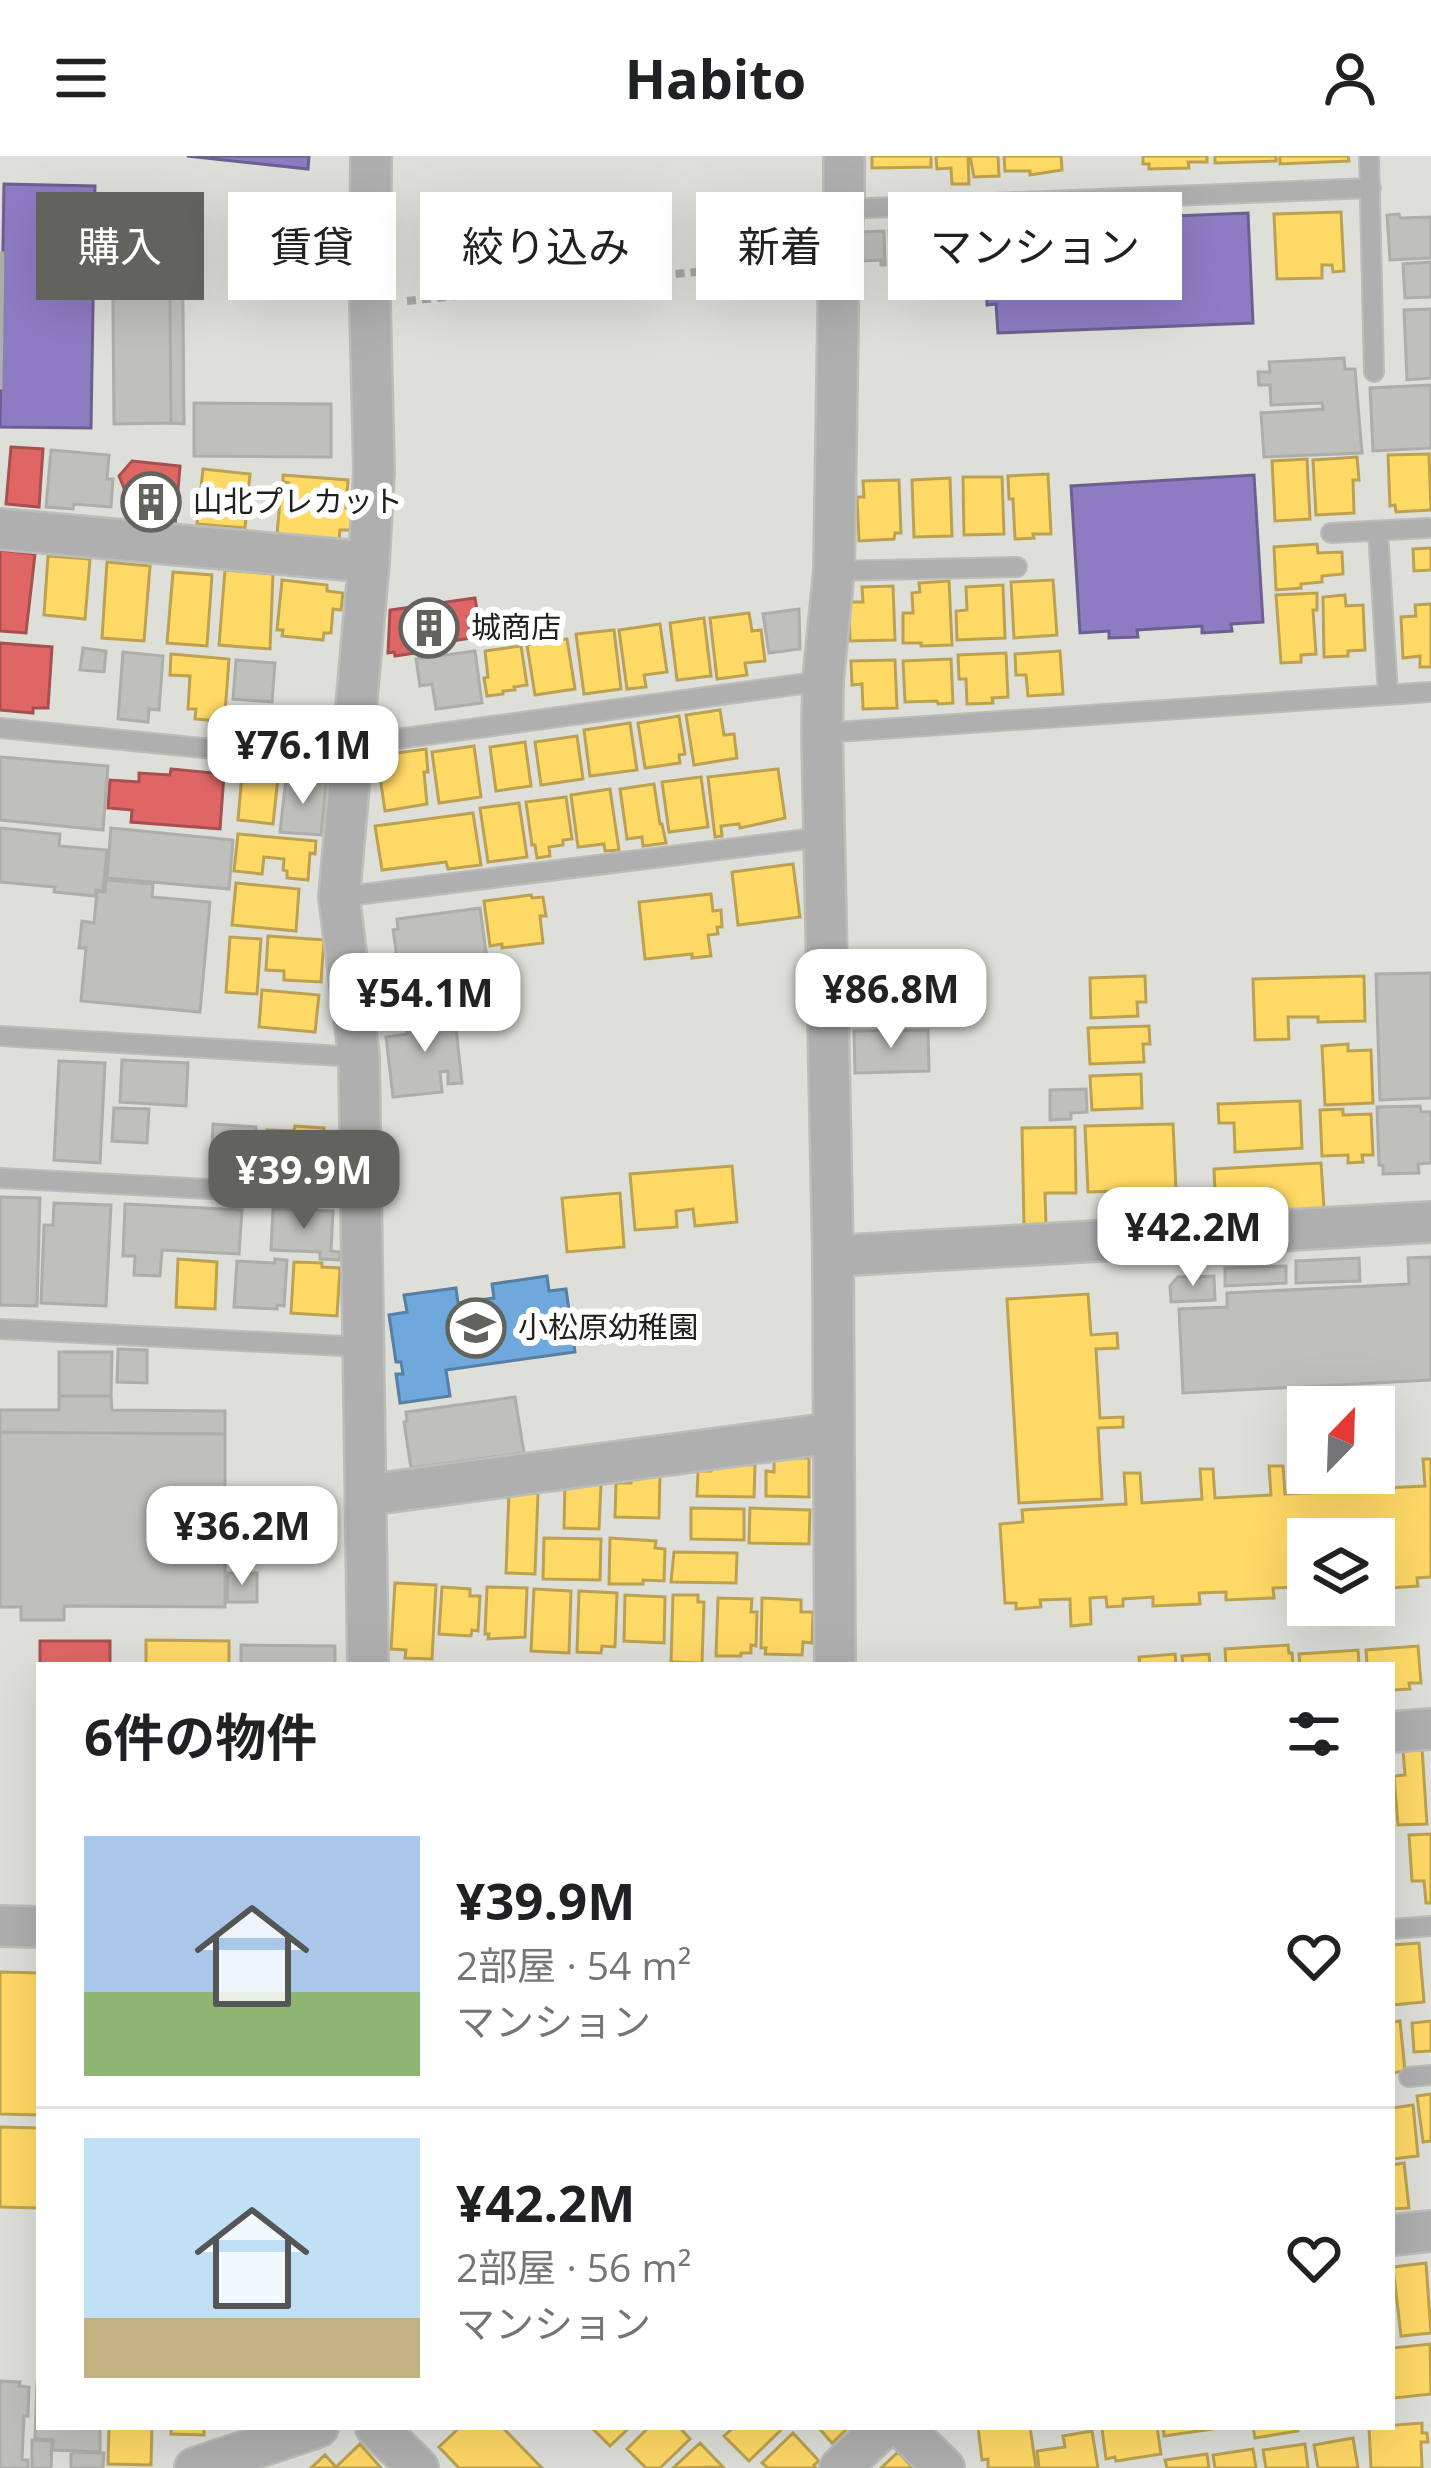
<!DOCTYPE html>
<html lang="ja">
<meta charset="utf-8">
<style>
body{margin:0;font-family:"Open Sans","Noto Sans JP",sans-serif;background:#f2f2f2;color:#202124;height:100vh;display:flex;flex-direction:column;font-size:45px;white-space:nowrap}
*{box-sizing:border-box;margin:0}
p{font-size:39px;color:#757577}
.icon{flex:none;width:66px;height:66px;fill:none;stroke:currentColor;stroke-width:2;stroke-linecap:round;stroke-linejoin:round}
.map{position:relative;flex:1;overflow:hidden}
.sheet{position:absolute;left:36px;top:1506px;width:1359px;height:768px;display:flex;flex-direction:column;background:#fff;border-radius:0px;box-shadow:0 12px 48px #0002}
.sheet>*{flex:none}
.banner{position:absolute;left:36px;top:36px;width:1359px;height:108px;display:flex;gap:24px}
.needle{width:78px;rotate:23deg}
.tools{position:absolute;left:1287px;top:1230px;display:grid;gap:24px}
.tools a{display:grid;place-items:center;width:108px;height:108px;border-radius:0px;background:#fff;box-shadow:0 12px 48px #0002;font-size:60px}
.price{position:absolute;translate:-50% -102px;padding:0 27px;border-radius:24px;background:#fff;color:#222;font-size:39px;line-height:78px;filter:drop-shadow(0 3px 6px #0008)}
.price::after{content:'';position:absolute;left:50%;top:72px;width:36px;height:27px;margin-left:-18px;background:inherit;clip-path:polygon(0 0,100% 0,50% 100%)}
.price.selected{background:#63635e;color:#fff}
ul{padding:0;list-style:none}
li{display:flex;align-items:center;gap:36px;height:300px;padding:0 48px}
li+li{border-top:3px solid #e0e0e0}
li span{display:grid;place-items:center;flex:none;width:336px;height:240px;border-radius:0px;color:#555}
li>.icon{margin-inline-start:auto}
span .icon{width:144px;height:144px;fill:#fffc;stroke-width:1}
li b{font-size:51px}
h2{display:flex;justify-content:space-between;align-items:center;height:144px;padding:0 48px;font-size:51px}
.tag{padding:0 42px;border-radius:0px;background:#fff;box-shadow:0 12px 48px #0002;font-size:42px;line-height:108px}
.tag.selected{background:#63635e;color:#fff}
header{display:flex;justify-content:space-between;align-items:center;height:156px;padding:0 48px;background:#fff;font-size:54px;font-weight:700}
.map>svg:first-child{display:block}
.homes{fill:#ffd966;stroke:#bca250;stroke-width:3}
.shops{fill:#e06666;stroke:#a65150;stroke-width:3}
.offices{fill:#8e7cc3;stroke:#6d6091;stroke-width:3}
.schools{fill:#6fa8dc;stroke:#577fa2;stroke-width:3}
.building{fill:#bfbfbb;stroke:#aeaea9;stroke-width:3}
.lines{fill:none;stroke-linecap:round;stroke-linejoin:round}
.lane-casing{stroke:#bcbcb8;stroke-width:22}
.street-casing{stroke:#bcbcb8;stroke-width:44}
.path{stroke:#a7a7a6;stroke-width:8;stroke-dasharray:9 6;stroke-linecap:butt}
.lane{stroke:#afafaf;stroke-width:18}
.street{stroke:#afafaf;stroke-width:39}
.labels{text-anchor:middle;stroke-width:12;stroke-linejoin:round;paint-order:stroke}
.poi-label{font-size:30px;fill:#20201c;stroke:#fff;text-anchor:start}
</style>
<header><svg class="icon" aria-label="menu" viewBox="0 0 24 24"><path d="M4 6h16M4 12h16M4 18h16"/></svg>Habito<svg class="icon" aria-label="person" viewBox="0 0 24 24"><circle cx="12" cy="8" r="4"/><path d="M4 21q1-7 8-7t8 7"/></svg></header>
<div class="map">
<svg width="1431" height="2312" viewBox="0 0 1431 2312">
<rect width="100%" height="100%" fill="#dfdfd9"/>
<!-- homes -->
<path class="homes" d="M872,0H931V11L872,12Z
M936,0H968L969,28H952L951,12L937,13Z
M970,0H998L999,20L974,21Z
M1004,0H1061L1062,14L1030,19V15H1005Z
M1143,0H1207V6H1188L1189,12L1149,13V8H1143Z
M1215,0H1276V5L1215,7Z
M1280,0H1348L1349,5L1280,8Z
M1341,56L1344,115L1333,116L1332,109H1322V122L1277,123L1274,58Z
M1429,298L1431,354L1396,356L1395,349L1390,350L1388,299Z
M1357,301L1359,324H1353L1354,357L1316,359L1313,304Z
M1307,303L1310,363L1275,365L1272,305Z
M203,313L250,318L245,372L197,368Z
M1048,318L1051,378H1033L1034,382L1015,383L1013,343H1009L1008,320Z
M283,319L348,324L346,352L354,353L352,374H340L339,384L277,378L281,335L289,336V327L283,326Z
M963,321H1002L1004,378L964,379Z
M950,322L952,380L914,381L912,324Z
M899,324L901,377H895L894,383L859,385L857,341H864L863,325Z
M1317,388L1318,397L1342,396L1343,418L1322,420V426L1301,428V432L1276,434L1274,391Z
M1431,392V414L1414,415L1413,393Z
M48,400L90,403L85,463L44,459Z
M107,406L150,410L144,485L102,482Z
M225,414L273,418L270,493L219,489Z
M173,416L212,419L207,490L167,487Z
M282,424L327,429V435L343,437L341,454L333,453L331,477H324L323,484L282,480L283,474H277Z
M1053,424L1057,479L1014,482L1011,426Z
M949,425L952,489L921,490V487H903V457H913L912,437L920,436L919,427Z
M1003,429L1005,482L957,484L956,455L967,454L966,431Z
M893,430L895,484L850,485L849,446H863L862,431Z
M1317,437V454H1313L1316,498L1301,499V506L1281,507L1276,439Z
M1345,439L1346,450L1363,449L1365,494L1348,495V500L1324,501L1323,441Z
M1431,448V511H1420V500L1403,502L1401,461L1416,460L1415,449Z
M749,457L752,475L761,474L765,505L745,507L747,519L717,523L710,462Z
M704,462L711,520L677,524L670,467Z
M660,468L667,516L644,519L646,531L627,533L619,474Z
M614,474L621,533L584,538L576,478Z
M567,483L575,533L535,539L527,489Z
M521,490L527,529L514,531L515,534L503,535V538L487,540L484,522L488,521L485,495Z
M1060,495L1063,538L1028,540L1026,519H1016L1015,498Z
M1006,497L1008,541L992,542L993,547L967,548L966,523H959L958,499Z
M171,498L229,503L225,557H219V565L195,563L196,553H188L190,520L170,519Z
M951,503L953,547L938,548L937,545L905,546L903,505Z
M895,504L897,552L863,553L862,528L852,529L851,505Z
M720,554L724,579L734,578L737,602L694,609L686,559Z
M679,560L685,598L679,599L680,607L645,612L638,567Z
M630,567L637,614L590,620L584,574Z
M577,580L583,623L541,629L535,586Z
M525,586L531,630L496,635L490,591Z
M474,590L481,641L439,647L432,596Z
M426,593L428,616H424L427,648L385,655L380,621L384,620L382,599Z
M778,613L785,662L740,672L739,668L721,670L722,680L715,681L708,621Z
M242,618L278,621L273,668L238,664Z
M701,621L708,671L669,676L662,626Z
M654,628L660,668H662L666,687L643,690L642,681L627,683L620,633Z
M610,633L619,694L605,695L604,688L578,691L571,639Z
M566,641L572,683L563,684V689L549,691L550,700L537,702L535,689H532L526,646Z
M519,647L527,701L488,706L480,652Z
M473,657L481,709L448,713L446,706L382,714L375,670Z
M238,678L316,685L315,698L310,697L308,724L287,722V715L283,714L284,703L264,701L262,718L234,715Z
M793,708L800,761L738,769L732,716Z
M236,727L299,733L296,775L232,769Z
M711,738L713,755L721,754L722,771H717L718,778L708,779L711,800L692,802V798L645,803L639,746Z
M531,739L532,742L543,741L546,760H540L543,787L502,792V788L490,790L484,745Z
M268,780L324,784L321,826L284,824V815L266,814Z
M230,781L261,783L257,838L226,836Z
M1145,820L1146,846H1137L1138,860L1091,862L1090,822Z
M1364,820L1365,865L1318,866V861H1288L1289,883L1255,884L1253,823Z
M262,834L319,839L315,876L259,871Z
M1149,870L1150,888H1143L1144,906L1090,908L1088,872Z
M1348,888V895L1371,894L1373,947L1325,949L1322,890Z
M1141,918L1142,952L1092,954L1090,920Z
M1300,945L1302,992L1235,996L1234,967H1219L1218,948Z
M1343,953V959L1371,958L1373,999H1362L1363,1006L1348,1007V999L1322,1000L1320,954Z
M1173,968L1176,1033L1088,1036L1085,970Z
M295,970L324,972L323,999L336,1000L335,1022L264,1017L267,974L294,975Z
M1075,971L1076,1037H1045L1046,1069L1024,1070L1022,972Z
M1321,1007L1324,1052L1278,1055V1043L1258,1044L1259,1056L1216,1058L1214,1013Z
M732,1010L737,1066L695,1070L693,1053L676,1055L677,1071L635,1074L630,1018Z
M620,1037L624,1091L567,1096L562,1042Z
M178,1103L217,1106L215,1153L176,1151Z
M294,1106L322,1107V1111L340,1112L337,1160L291,1157Z
M1088,1138L1091,1179L1117,1177L1118,1192L1096,1193L1100,1262L1123,1261V1271L1098,1272L1102,1343L1019,1347L1007,1143Z
M774,1302H809V1341L766,1340V1315L774,1316Z
M1423,1303H1431V1421L1417,1422L1418,1430L1374,1433V1383H1308V1438H1302V1431L1273,1432L1274,1442L1226,1444V1436L1199,1437L1200,1448L1153,1450V1441L1123,1443V1450L1107,1451L1106,1441L1090,1442L1091,1468L1071,1470L1070,1443L1040,1444L1041,1451L1016,1453V1447H1005L1000,1368L1023,1366L1022,1354L1126,1348L1124,1317H1140L1142,1347L1202,1343L1200,1313H1213L1215,1342L1271,1339L1269,1310H1283L1285,1338L1348,1335L1347,1317H1363L1364,1333L1425,1330Z
M711,1308L755,1309L754,1341L697,1340L698,1315H711Z
M632,1318L660,1319L659,1362L615,1361L616,1327H631Z
M565,1327L601,1329L599,1373L564,1372Z
M509,1336L538,1337L535,1418L506,1417Z
M691,1352L744,1353V1384L691,1383Z
M750,1352L810,1354L809,1388L749,1387Z
M544,1382L601,1383L600,1424L543,1423Z
M610,1382L656,1385L655,1392L665,1393L664,1425L643,1424V1428H609Z
M674,1396L737,1397L736,1427L671,1426Z
M395,1427L436,1429L432,1503L405,1502L406,1494L391,1493Z
M442,1431L470,1433V1440H480L478,1475L472,1474L471,1480L439,1478Z
M487,1431L527,1432L525,1481L488,1483L489,1478H485Z
M534,1433L571,1435L569,1497L531,1495Z
M579,1435L617,1437L615,1491L602,1490L601,1497L577,1496Z
M625,1439L665,1441L664,1487L624,1485Z
M673,1439H698V1446H704L702,1507L671,1506Z
M718,1442L752,1443L751,1456H757L756,1490L751,1489V1497H741V1500H716Z
M762,1442L801,1444V1456H813L812,1487L803,1486L802,1499L765,1498L766,1492H761Z
M146,1484L229,1485V1509H146Z
M1288,1489L1289,1497H1292L1293,1509H1226L1225,1493Z
M1418,1490L1421,1527H1409L1410,1533L1392,1534V1509H1367L1366,1494Z
M1358,1494L1359,1509H1300L1299,1498Z
M1175,1498L1176,1509H1140L1139,1501Z
M1209,1498L1210,1509H1183L1182,1500Z
M1422,1592L1427,1668L1398,1669L1394,1620L1405,1619L1403,1594Z
M1431,1678V1747H1426L1424,1725H1412L1409,1679Z
M1419,1787L1424,1846L1392,1849V1789Z
M0,1816L39,1817V1959L0,1958Z
M1400,1865L1405,1915L1392,1917V1866Z
M1431,1865V1895L1414,1896L1412,1867Z
M1431,1938V1985L1423,1986L1417,1940Z
M1413,1949L1418,2000L1392,2003V1952Z
M0,1971L39,1972V2052L0,2051Z
M1404,2007L1409,2052L1392,2053V2009Z
M1426,2107L1431,2177L1401,2180L1393,2111Z
M1430,2188L1431,2238L1393,2242L1392,2255V2192Z
M1422,2267V2277H1427L1428,2286H1421L1422,2312H1371L1369,2271Z
M109,2271H152L151,2309L108,2308Z
M171,2271H204V2279L171,2278Z
M460,2271H502L542,2312H459L439,2291Z
M591,2271H630L610,2290Z
M649,2271H679L690,2283L660,2312H646L627,2293Z
M734,2271H784L749,2305L724,2280Z
M818,2271H849L832,2287Z
M978,2271H1030L1036,2312H988V2303L982,2304Z
M1117,2271H1157L1161,2298L1116,2305L1115,2301L1106,2303L1102,2273Z
M1163,2271H1213V2273L1164,2280Z
M1253,2271H1298V2275L1255,2282Z
M1092,2275L1098,2312H1039L1037,2295L1065,2291L1063,2280Z
M793,2277L819,2305L814,2309L816,2312H768L762,2307Z
M1353,2282L1358,2312H1318L1314,2289Z
M700,2287L723,2311L673,2312Z
M360,2288L381,2312H311L325,2299L336,2311Z
M1305,2288L1308,2312H1266L1263,2294Z
M1253,2293L1256,2312H1215L1213,2299Z
M898,2296L913,2312H881Z
M1207,2298L1209,2312H1167L1165,2304Z"/>
<!-- shops -->
<path class="shops" d="M11,291L43,293L39,351L6,348Z
M132,305L180,310L175,370L130,365L131,356L125,355L126,337L119,320Z
M0,394L35,398L26,477L0,475Z
M475,442L478,460L468,461L471,482L421,490L422,496L395,500L394,496L388,497L390,454Z
M0,487L52,491L48,552H33V557L0,554Z
M171,613L224,618L220,673L131,666L132,654L108,652L110,624L139,626V617L170,619Z
M40,1485H110V1509H40Z"/>
<!-- offices -->
<path class="offices" d="M187,0H309L308,13Z
M4,28L95,30L91,272L0,271Z
M1248,57L1253,167L998,177L996,148L987,149L985,95L995,94L994,67Z
M1254,319L1263,466L1231,468L1232,475L1202,477V470L1137,474L1138,481L1109,482V475L1080,477L1071,330Z"/>
<!-- schools -->
<path class="schools" d="M547,1120L549,1135L566,1133L575,1196L446,1214L450,1240L400,1247L396,1218H403L401,1206H396L389,1159L407,1156L404,1139L456,1132L458,1147L494,1142L492,1128Z"/>
<!-- building -->
<path class="building" d="M112,38L169,39L171,267L114,268Z
M182,38L184,268L171,267L169,39Z
M1399,58L1400,62L1431,61V102L1390,104L1387,59Z
M988,66L989,93H982L983,105H972L970,67Z
M948,74L949,105H943V109L926,110V106L912,107V110L890,107L889,75Z
M884,75L885,109H881V104L863,105L862,76Z
M0,97H3L1,232H0Z
M1431,106V141L1405,142L1403,108Z
M1431,153V222L1407,224L1404,154Z
M1344,202L1345,213H1355L1362,297L1264,301L1261,257L1323,253L1322,247L1271,249L1270,229H1259L1258,216H1270L1269,206Z
M1431,229V292L1373,295L1370,232Z
M194,247L331,248V301L194,300Z
M51,294L109,299L107,323H113L111,351L74,348L73,353L46,351Z
M799,453L800,493L769,497L763,458Z
M83,492L106,495L104,516L80,514Z
M475,495L482,547L436,553L432,528L420,530L416,503Z
M123,496L163,500L159,554L149,553L148,566L118,563Z
M236,504L275,507L272,546L233,543Z
M0,601L108,610L103,674L0,664Z
M286,622L326,627L321,679L280,676Z
M0,672L60,678L59,690L107,694L103,735L96,734L95,740L54,736L55,731L0,726Z
M111,672L233,684L229,733L107,722Z
M106,724L153,728L152,741L210,746L200,856L81,845L86,792H79L82,765L94,767L97,735L105,736Z
M480,752L488,811L465,815L466,826L415,832L414,826L406,827L404,813L399,814L393,774L398,773L397,763Z
M1431,817V942L1380,944L1376,818Z
M416,837L420,870L375,873L371,842Z
M438,848V857L454,855L462,927L448,928V915L440,916L442,936L393,941L386,881L407,878V874L423,872L420,850Z
M928,874L929,915L855,917L854,875Z
M122,904L188,907L186,950L120,946Z
M59,905L105,907L100,1007L54,1004Z
M1086,933L1087,956L1071,957V963L1050,964V934Z
M1420,950L1421,956H1431V1007L1418,1008L1419,1017L1383,1018V1010L1379,1009L1377,951Z
M114,952L149,953L147,987L112,985Z
M213,968L256,971L254,1014L211,1011Z
M0,1041L40,1042L37,1150L0,1149Z
M54,1047L111,1049L106,1150L41,1147L44,1069H53Z
M125,1048L242,1054L239,1098L162,1094L160,1120L134,1119L135,1100H123Z
M273,1053L333,1055L331,1095L340,1096L339,1104L320,1103V1096L271,1094Z
M1431,1101V1224L1183,1237L1179,1153L1227,1151V1137L1409,1128L1408,1102Z
M1359,1102L1360,1125L1296,1127V1105Z
M275,1103L287,1104L284,1150L277,1149V1153L234,1151L237,1105L275,1107Z
M1286,1110V1127L1225,1130V1112Z
M1214,1120L1215,1144L1171,1146L1170,1130L1178,1121Z
M118,1193L147,1194V1227L117,1226Z
M59,1196H112L111,1240H59Z
M59,1240H111L112,1254L225,1255V1278L0,1276V1254H59Z
M515,1241L524,1297L411,1312L404,1266L407,1265L406,1256Z
M0,1276L225,1278V1451L64,1450V1464H21V1451H0Z
M228,1417H257V1446H227Z
M241,1489L335,1490V1509H241Z
M0,2225L20,2226L19,2230L29,2231L28,2260H24L22,2304H28V2312H0Z
M37,2226H39V2271H100V2296L53,2294V2284L35,2283Z
M32,2284L52,2285L51,2312H32Z
M71,2296L104,2297L103,2312H71Z"/>
<g class="lines">
<defs>
<path id="lane" d="M1369,0L1374,216
M844,53L1371,32
M1378,375L1388,539
M1331,377L1428,372
M834,415L1017,411
M0,572L335,605L353,589L823,525
M822,577L1431,536
M339,741L823,681
M0,880L359,901
M0,1022L361,1041
M0,1173L364,1191
M1392,1773L1431,1770
M1409,1921L1431,1919"/>
<path id="street" d="M0,373L369,406
M833,1100L1431,1066
M368,1339L832,1277
M368,1509L359,901L339,741L369,406L374,315L370,149L371,0
M835,1509L833,1100L822,577L823,524L834,415L839,102L844,53V0
M1392,1576L1431,1573
M0,1770L39,1771
M1392,2079L1431,2075
M376,2271L418,2312
M902,2271L944,2312
M195,2312L318,2271
M840,2312L884,2271"/>
</defs>
<!-- lane casing -->
<use href="#lane" class="lane-casing"/>
<!-- street casing -->
<use href="#street" class="street-casing"/>
<!-- path -->
<path class="path" d="M407,145L804,105"/>
<!-- lane -->
<use href="#lane" class="lane"/>
<!-- street -->
<use href="#street" class="street"/>
</g>
<!-- icons -->
<defs>
<symbol id="building-ring" viewBox="-11 -11 22 22"><circle r="9.5" fill="#fff" stroke="#63635e" stroke-width="1.5"/><path d="M-4-6H4V6H1V3H-1V6H-4ZM-2.5-4.3h1.7v1.8h-1.7ZM.8-4.3h1.7v1.8H.8ZM-2.5-1h1.7V.8h-1.7ZM.8-1h1.7V.8H.8Z" fill="#63635e"/></symbol>
<symbol id="school-ring" viewBox="-11 -11 22 22"><circle r="9.5" fill="#fff" stroke="#63635e" stroke-width="1.5"/><path d="M0-5L7-2L0 1L-7-2ZM-4 1L0 2.5L4 1V4Q0 6-4 4Z" fill="#63635e"/></symbol>
</defs>
<g fill-rule="evenodd">
<use href="#building-ring" x="118" y="313" width="66" height="66"/>
<use href="#building-ring" x="396" y="439" width="66" height="66"/>
<use href="#school-ring" x="443" y="1139" width="66" height="66"/>
</g>
<g class="labels">
<!-- poi labels -->
<g class="poi-label">
<text x="193" y="356">山北プレカット</text>
<text x="471" y="482">城商店</text>
<text x="518" y="1182">小松原幼稚園</text>
</g>
</g>
</svg>
<div class="tools">
<a><svg class="needle" viewBox="-14 -14 28 28"><path d="M0-13l5 13h-10z" fill="#e53935"/><path d="M0 13l5-13h-10z" fill="#757577"/></svg></a>
<a><svg class="icon" aria-label="layers" viewBox="0 0 24 24"><path d="M12 4l9 5-9 5-9-5zM3 14l9 5 9-5"/></svg></a>
</div>
<b class="price" style="left:303px;top:651px">¥76.1M</b>
<b class="price" style="left:891px;top:895px">¥86.8M</b>
<b class="price" style="left:425px;top:899px">¥54.1M</b>
<b class="price selected" style="left:304px;top:1076px">¥39.9M</b>
<b class="price" style="left:1193px;top:1133px">¥42.2M</b>
<b class="price" style="left:242px;top:1432px">¥36.2M</b>
<div class="banner">
<a class="tag selected">購入</a>
<a class="tag">賃貸</a>
<a class="tag">絞り込み</a>
<a class="tag">新着</a>
<a class="tag">マンション</a>
</div>
<section class="sheet">
<h2>6件の物件<svg class="icon" aria-label="filters" viewBox="0 0 24 24"><path d="M4 7h16M4 17h16"/><circle cx="9" cy="7" r="2"/><circle cx="15" cy="17" r="2"/></svg></h2>
<ul>
<li><span style="background:linear-gradient(#a9c7e8 65%,#8fb573 0)"><svg class="icon" aria-label="home" viewBox="0 0 24 24"><path d="M3 11l9-7 9 7M6 9v11h12V9"/></svg></span><div><b>¥39.9M</b><p>2部屋 · 54 m²</p><p>マンション</p></div><svg class="icon" aria-label="heart" viewBox="0 0 24 24"><path d="M12 20l-8-8c-3-5 5-10 8-4 3-6 11-1 8 4z"/></svg></li>
<li><span style="background:linear-gradient(#bfe0f5 75%,#c2b280 0)"><svg class="icon" aria-label="home" viewBox="0 0 24 24"><path d="M3 11l9-7 9 7M6 9v11h12V9"/></svg></span><div><b>¥42.2M</b><p>2部屋 · 56 m²</p><p>マンション</p></div><svg class="icon" aria-label="heart" viewBox="0 0 24 24"><path d="M12 20l-8-8c-3-5 5-10 8-4 3-6 11-1 8 4z"/></svg></li>
</ul>
</section>
</div>
